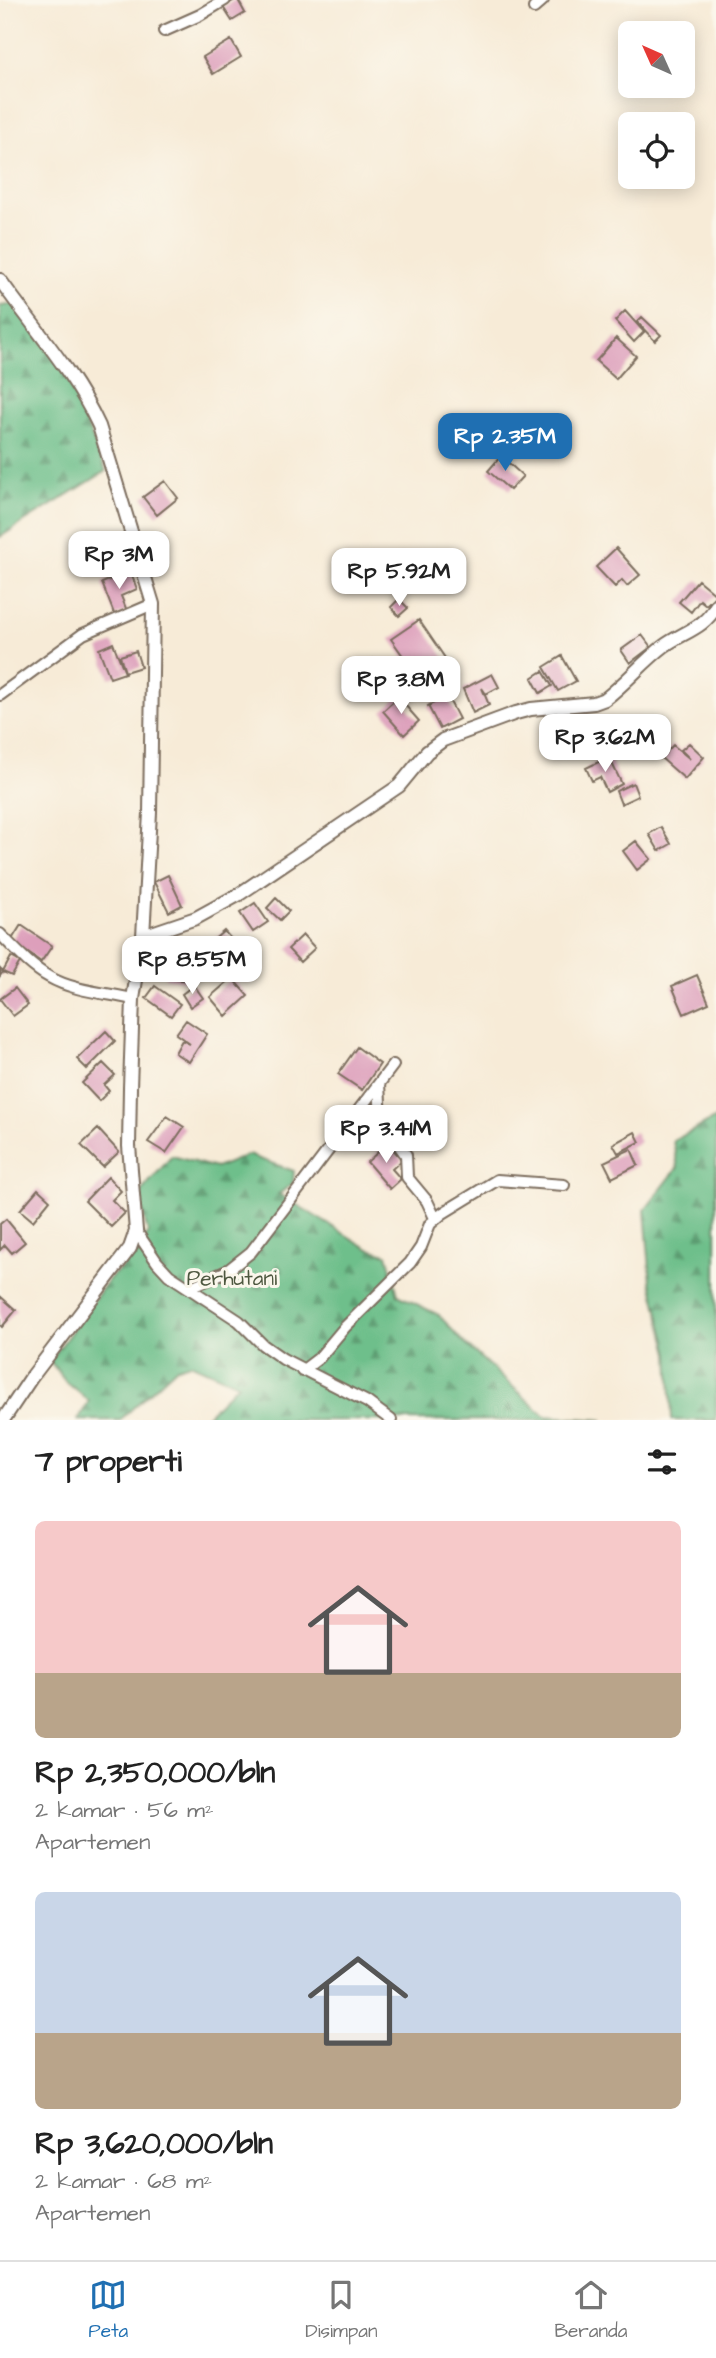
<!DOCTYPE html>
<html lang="id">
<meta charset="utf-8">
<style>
body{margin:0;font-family:"Architects Daughter",sans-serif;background:#f2f2f2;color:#222;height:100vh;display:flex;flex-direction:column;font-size:26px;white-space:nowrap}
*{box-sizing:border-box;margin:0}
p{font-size:23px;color:#767676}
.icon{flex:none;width:38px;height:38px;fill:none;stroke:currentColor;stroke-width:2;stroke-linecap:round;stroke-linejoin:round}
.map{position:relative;height:1420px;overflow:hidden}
.panel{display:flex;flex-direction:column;background:#fff;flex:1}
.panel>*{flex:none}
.needle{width:46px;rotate:315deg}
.controls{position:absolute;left:618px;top:21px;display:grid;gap:14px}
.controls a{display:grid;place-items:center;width:77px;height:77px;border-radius:10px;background:#fff;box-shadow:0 4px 18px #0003;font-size:35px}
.price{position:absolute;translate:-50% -60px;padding:0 16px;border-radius:14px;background:#fff;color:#222;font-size:23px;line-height:46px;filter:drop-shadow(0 2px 4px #0008)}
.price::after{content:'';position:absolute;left:50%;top:42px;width:21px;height:16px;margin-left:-10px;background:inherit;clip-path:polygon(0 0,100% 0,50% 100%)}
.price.on{background:#1f6fb2;color:#fff}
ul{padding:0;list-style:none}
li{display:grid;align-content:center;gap:14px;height:371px;padding:0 35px}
li span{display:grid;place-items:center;height:217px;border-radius:10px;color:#555}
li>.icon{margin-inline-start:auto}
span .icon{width:126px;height:126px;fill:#fffc;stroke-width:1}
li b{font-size:30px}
h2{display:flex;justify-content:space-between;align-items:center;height:84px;padding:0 35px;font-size:30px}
.menu{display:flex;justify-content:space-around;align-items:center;height:98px;border-top:2px solid #e0e0e0;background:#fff;font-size:19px;color:#767676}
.menu a{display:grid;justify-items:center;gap:4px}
.menu .on{color:#1f6fb2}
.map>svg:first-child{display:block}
.forest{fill:url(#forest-firs);stroke:#547454;stroke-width:2}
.building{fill:#dd9fbb}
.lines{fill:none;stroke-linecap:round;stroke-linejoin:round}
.minor-casing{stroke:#7d6e5f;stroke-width:14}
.tertiary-casing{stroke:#7d6e5f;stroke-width:16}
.minor{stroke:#fff;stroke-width:10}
.tertiary{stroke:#fff;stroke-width:12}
.labels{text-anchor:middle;stroke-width:6;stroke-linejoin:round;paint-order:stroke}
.park-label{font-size:21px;fill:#4e5840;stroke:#fbf7ec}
</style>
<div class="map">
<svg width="716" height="1420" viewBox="0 0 716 1420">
<defs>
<pattern id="forest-firs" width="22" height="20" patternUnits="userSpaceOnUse" patternTransform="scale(1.75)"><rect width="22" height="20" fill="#6ebf8b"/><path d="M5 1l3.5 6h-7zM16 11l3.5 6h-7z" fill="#5c9b71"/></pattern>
</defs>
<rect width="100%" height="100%" fill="#fbf7ec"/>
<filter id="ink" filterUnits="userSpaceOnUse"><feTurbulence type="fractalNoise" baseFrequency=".0143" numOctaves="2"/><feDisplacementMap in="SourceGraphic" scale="14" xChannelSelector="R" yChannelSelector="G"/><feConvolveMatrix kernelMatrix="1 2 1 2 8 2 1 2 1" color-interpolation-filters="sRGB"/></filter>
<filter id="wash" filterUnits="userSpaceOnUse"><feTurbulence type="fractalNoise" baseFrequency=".00686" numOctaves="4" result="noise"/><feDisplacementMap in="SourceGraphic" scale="28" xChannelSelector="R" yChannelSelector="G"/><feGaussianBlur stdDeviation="1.57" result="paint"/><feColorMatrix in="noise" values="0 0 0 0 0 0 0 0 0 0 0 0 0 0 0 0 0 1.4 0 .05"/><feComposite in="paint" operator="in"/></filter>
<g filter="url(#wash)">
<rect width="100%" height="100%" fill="#f7ebd7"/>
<!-- forest -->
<path class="forest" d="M14,304L65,372L106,471L0,537V306Z
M716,1118V1420H672L669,1353L651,1282L645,1210L678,1167L673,1141Z
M248,1155L294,1171L293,1183L279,1194L369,1249L387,1254L398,1295L439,1315L462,1341L545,1416L603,1420H202L238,1384L190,1363L177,1367L120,1420H78L89,1401L65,1381L50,1361L110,1278L137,1254L148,1233L138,1195L172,1156L216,1168Z"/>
<g id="blocks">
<!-- building -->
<path class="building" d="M235,0H238L245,13L232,21L223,7Z
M231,40L241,57L213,74L203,57Z
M625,311L644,332L634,342L615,321Z
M642,317L661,335L655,341L637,322Z
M616,338L636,356L616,379L596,361Z
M501,456L523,476L510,490L488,471Z
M165,481L178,498L157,515L143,497Z
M616,548L640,575L627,586L622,580L615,587L596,567Z
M130,571L137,589L121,596L127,611L115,616L102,583Z
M698,580L716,595L706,605L700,600L691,612L679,602Z
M399,599L408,608L399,616L391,607Z
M419,620L445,658L418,677L391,639Z
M642,635L651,647L630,663L621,650Z
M113,643L125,673L110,678L99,649Z
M136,651L141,667L125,672L120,656Z
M562,656L576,681L558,691L544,667Z
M373,659L386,674L366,691L354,676Z
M543,671L552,686L540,693L532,678Z
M492,674L499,687L486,694L482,688L489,705L473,713L463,689Z
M447,696L459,719L440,729L428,706Z
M398,697L419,721L404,735L383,711Z
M689,743L704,757L685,779L661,758L673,745L690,759L681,750Z
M609,757L622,784L607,792L600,777L592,781L586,768Z
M633,783L638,796L621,804L616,791Z
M661,827L671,844L659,851L649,834Z
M636,841L651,859L637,870L623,851Z
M168,875L182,905L169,912L154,882Z
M276,898L289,911L280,920L267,908Z
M255,903L268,922L253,932L240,913Z
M21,925L52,946L41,962L11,941Z
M224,931L239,948L227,959L211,942Z
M303,935L315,948L300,962L288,949Z
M11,957L20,962L12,976L3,972L0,976V969L3,972Z
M167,958L191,961L188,981L165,978Z
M697,975L709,1003L684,1014L672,986Z
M232,978L248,996L226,1016L210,997Z
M194,985L203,998L190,1007L182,994Z
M155,986L180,1004L171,1016L146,998Z
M15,988L28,1005L13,1016L0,999Z
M186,1020L207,1034L189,1062L175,1053L182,1040L190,1044L176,1034Z
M106,1031L115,1041L87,1069L77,1059Z
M357,1047L380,1064L362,1090L338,1074Z
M103,1063L115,1075L104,1085L109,1091L99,1101L82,1083Z
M167,1116L184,1127L166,1153L148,1142Z
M98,1129L119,1152L103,1167L81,1145Z
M635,1132L640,1142L618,1153L613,1144Z
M388,1143L402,1160L392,1169L401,1179L390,1189L367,1162Z
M631,1149L638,1165L612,1178L604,1162Z
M108,1177L121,1191L112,1200L125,1213L111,1227L85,1201Z
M38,1189L50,1200L33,1221L20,1210Z
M6,1219L25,1242L12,1253L5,1245L0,1250V1224Z
M0,1296L16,1310L2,1327L0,1325Z"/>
</g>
</g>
<g filter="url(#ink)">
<use href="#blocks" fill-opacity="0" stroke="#7d6e5f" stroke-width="2"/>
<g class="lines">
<defs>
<path id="minor" d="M534,8L543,0
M164,31L200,15L225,0
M0,695L83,634L153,604
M0,934C15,949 30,966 49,977C73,991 106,993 133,999
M379,1084L381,1120L406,1155L407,1177L427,1201L435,1218
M136,1231L157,1262L169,1275L239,1321L263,1345L283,1359L367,1402L391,1420
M191,1287L227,1271L251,1252L393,1065
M302,1371L319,1358L345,1327L410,1263L421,1247L430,1224L443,1213L497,1180L564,1185"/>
<path id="tertiary" d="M0,280C34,328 74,372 99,426L153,604L150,813L143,936L133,999L130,1088L129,1146L136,1231L130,1248L31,1378L3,1420
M143,936L196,918L238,895L399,786L427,752L443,740L516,713L531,709L594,703L605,699C626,683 643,662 664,646C683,632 705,628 716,606"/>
</defs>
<!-- minor casing -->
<use href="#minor" class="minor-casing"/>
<!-- tertiary casing -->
<use href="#tertiary" class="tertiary-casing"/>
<!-- minor -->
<use href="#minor" class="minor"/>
<!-- tertiary -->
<use href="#tertiary" class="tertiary"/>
</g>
</g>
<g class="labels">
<!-- park labels -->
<g class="park-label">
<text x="232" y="1285">Perhutani</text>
</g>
</g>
</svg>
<div class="controls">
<a><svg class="needle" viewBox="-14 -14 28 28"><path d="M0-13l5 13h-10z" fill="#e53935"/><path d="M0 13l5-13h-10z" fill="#767676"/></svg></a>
<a><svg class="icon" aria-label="locate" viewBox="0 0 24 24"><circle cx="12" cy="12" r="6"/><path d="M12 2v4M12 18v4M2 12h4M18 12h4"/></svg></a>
</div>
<b class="price on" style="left:505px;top:473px">Rp 2.35M</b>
<b class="price" style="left:119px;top:591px">Rp 3M</b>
<b class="price" style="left:399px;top:608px">Rp 5.92M</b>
<b class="price" style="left:401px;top:716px">Rp 3.8M</b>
<b class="price" style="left:605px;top:774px">Rp 3.62M</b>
<b class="price" style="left:192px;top:996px">Rp 8.55M</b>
<b class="price" style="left:386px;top:1165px">Rp 3.41M</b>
</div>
<section class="panel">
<h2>7 properti<svg class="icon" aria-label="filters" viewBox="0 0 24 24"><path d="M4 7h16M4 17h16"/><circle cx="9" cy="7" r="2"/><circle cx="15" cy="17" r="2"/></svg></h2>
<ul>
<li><span style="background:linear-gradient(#f6c9c9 70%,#b9a48a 0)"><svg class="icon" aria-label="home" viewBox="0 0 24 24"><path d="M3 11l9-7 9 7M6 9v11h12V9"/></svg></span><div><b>Rp 2,350,000/bln</b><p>2 kamar · 56 m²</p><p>Apartemen</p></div></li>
<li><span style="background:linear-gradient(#c9d6e8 65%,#b9a48a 0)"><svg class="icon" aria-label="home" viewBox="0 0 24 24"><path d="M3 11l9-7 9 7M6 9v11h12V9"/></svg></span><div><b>Rp 3,620,000/bln</b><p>2 kamar · 68 m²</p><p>Apartemen</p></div></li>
</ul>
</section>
<nav class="menu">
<a class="on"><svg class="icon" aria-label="map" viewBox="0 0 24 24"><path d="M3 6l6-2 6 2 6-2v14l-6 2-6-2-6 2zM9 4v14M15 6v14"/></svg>Peta</a>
<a><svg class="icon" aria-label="saved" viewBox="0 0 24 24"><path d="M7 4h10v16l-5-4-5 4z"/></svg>Disimpan</a>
<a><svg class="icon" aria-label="home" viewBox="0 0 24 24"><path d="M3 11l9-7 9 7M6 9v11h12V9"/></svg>Beranda</a>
</nav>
